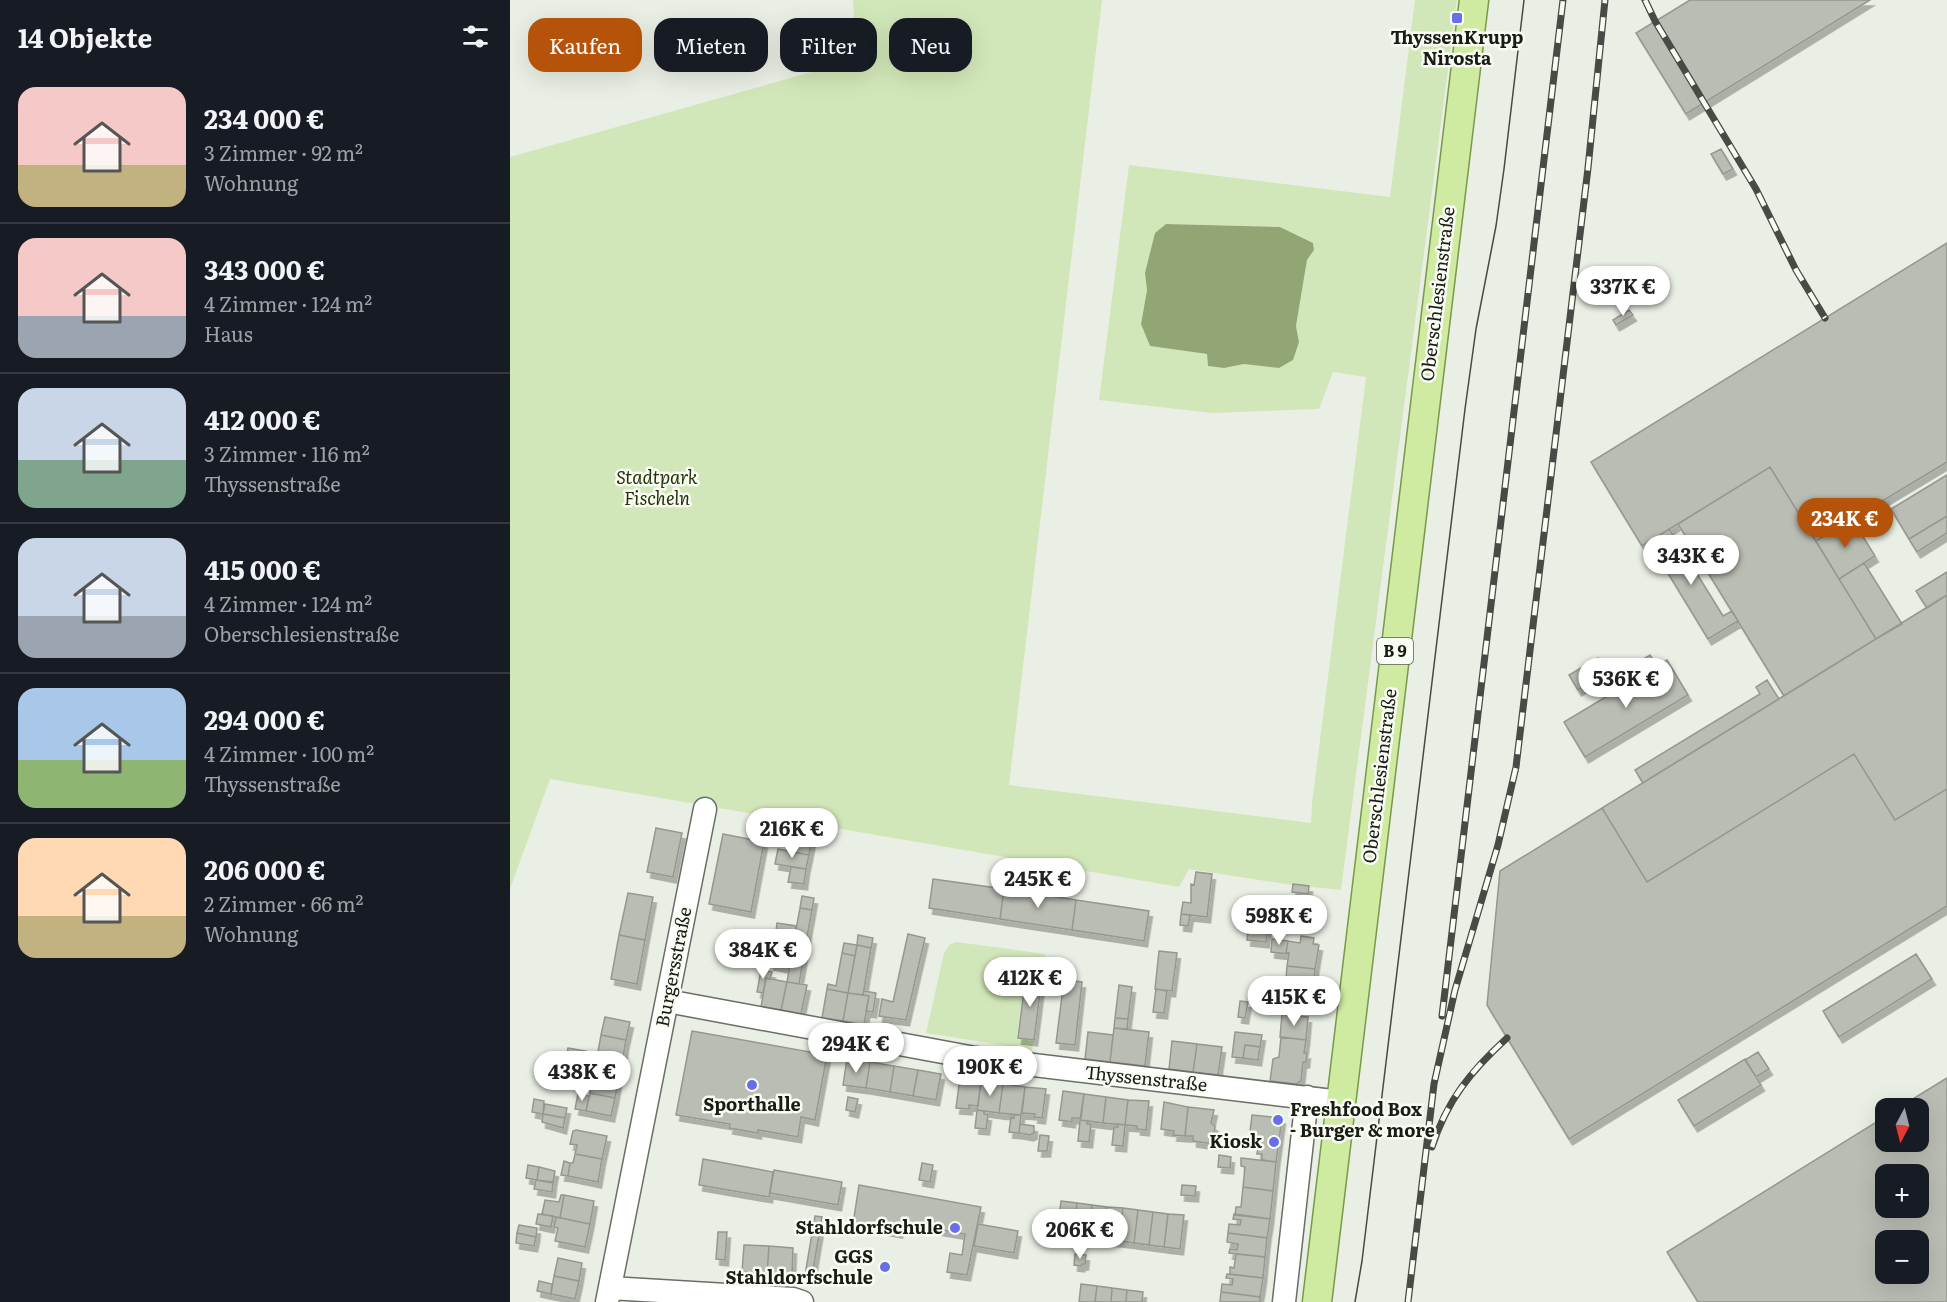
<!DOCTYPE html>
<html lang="de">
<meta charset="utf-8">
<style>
body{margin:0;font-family:Literata,serif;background:#20242c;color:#f1f3f6;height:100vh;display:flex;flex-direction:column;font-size:22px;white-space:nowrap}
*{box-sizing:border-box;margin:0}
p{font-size:20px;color:#9ea1a6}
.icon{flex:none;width:33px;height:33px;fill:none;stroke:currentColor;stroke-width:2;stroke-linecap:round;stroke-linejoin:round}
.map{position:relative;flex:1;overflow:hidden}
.side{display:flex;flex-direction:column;background:#171b24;width:510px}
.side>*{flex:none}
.top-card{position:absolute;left:18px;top:18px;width:570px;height:54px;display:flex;gap:12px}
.needle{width:39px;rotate:187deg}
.controls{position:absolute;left:1365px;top:1098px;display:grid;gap:12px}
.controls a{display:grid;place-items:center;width:54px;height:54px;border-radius:12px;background:#171b24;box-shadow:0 6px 24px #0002;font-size:30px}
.price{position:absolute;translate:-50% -51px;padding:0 14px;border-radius:21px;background:#fff;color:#222;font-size:20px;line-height:39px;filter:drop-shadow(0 2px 3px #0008)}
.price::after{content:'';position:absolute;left:50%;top:36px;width:18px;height:14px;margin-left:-9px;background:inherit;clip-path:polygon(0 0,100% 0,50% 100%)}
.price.selected{background:#b45309;color:#fff}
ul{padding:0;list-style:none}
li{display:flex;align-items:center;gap:18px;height:150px;padding:0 18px}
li+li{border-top:2px solid #363941}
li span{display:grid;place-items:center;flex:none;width:168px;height:120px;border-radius:18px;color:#555}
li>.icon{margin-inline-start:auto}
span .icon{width:72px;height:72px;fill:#fffc;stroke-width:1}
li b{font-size:26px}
h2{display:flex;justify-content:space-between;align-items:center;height:72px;padding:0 18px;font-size:26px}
.tag{padding:0 21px;border-radius:18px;background:#171b24;box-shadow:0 6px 24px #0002;font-size:21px;line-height:54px}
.tag.selected{background:#b45309;color:#fff}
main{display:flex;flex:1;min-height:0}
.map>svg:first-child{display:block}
.green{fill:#d2e7b9;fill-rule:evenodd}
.water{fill:#91a674}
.building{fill:#b9bdb3;stroke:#94988f;stroke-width:1.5;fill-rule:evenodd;filter:url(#shadow)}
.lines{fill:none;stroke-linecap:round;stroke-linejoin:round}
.minor-casing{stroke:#6a6e66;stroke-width:25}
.major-casing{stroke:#799948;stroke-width:31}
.minor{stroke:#fff;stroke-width:22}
.major{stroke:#ceeba1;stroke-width:28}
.tram{stroke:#474a45;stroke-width:1.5}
.rail-casing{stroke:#474a45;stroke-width:7}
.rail{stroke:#f8fcf2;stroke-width:4.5;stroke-dasharray:14;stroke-linecap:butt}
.poi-dot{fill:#676ee7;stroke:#f8fcf2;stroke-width:2}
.labels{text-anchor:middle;stroke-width:5;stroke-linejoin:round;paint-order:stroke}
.shield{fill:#f8fcf2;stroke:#5c5e59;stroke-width:1.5}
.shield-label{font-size:16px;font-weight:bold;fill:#191b17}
.poi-label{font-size:18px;font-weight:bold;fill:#191b17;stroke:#f8fcf2;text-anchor:end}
.street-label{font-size:18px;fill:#191b17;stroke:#f8fcf2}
.park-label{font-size:18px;font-style:italic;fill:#24320c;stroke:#f8fcf2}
</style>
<main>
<section class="side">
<h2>14 Objekte<svg class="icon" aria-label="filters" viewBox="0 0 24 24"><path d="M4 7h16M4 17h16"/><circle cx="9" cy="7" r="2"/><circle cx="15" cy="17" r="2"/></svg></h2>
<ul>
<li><span style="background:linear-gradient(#f6c9c9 65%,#c2b280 0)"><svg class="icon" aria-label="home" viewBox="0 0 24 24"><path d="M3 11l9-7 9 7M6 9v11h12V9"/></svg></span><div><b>234 000 €</b><p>3 Zimmer · 92 m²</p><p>Wohnung</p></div></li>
<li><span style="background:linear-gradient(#f6c9c9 65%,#9aa5b1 0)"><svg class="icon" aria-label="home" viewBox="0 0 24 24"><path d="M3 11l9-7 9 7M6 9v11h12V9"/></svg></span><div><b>343 000 €</b><p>4 Zimmer · 124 m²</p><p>Haus</p></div></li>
<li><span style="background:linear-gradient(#c9d6e8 60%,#7fa58c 0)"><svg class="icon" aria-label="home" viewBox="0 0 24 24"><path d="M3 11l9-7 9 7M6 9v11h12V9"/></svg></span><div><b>412 000 €</b><p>3 Zimmer · 116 m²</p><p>Thyssenstraße</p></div></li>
<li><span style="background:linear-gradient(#c9d6e8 65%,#9aa5b1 0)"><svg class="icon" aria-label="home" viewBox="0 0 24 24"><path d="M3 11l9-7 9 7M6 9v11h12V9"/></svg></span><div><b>415 000 €</b><p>4 Zimmer · 124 m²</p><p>Oberschlesienstraße</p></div></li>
<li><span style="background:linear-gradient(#a9c7e8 60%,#8fb573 0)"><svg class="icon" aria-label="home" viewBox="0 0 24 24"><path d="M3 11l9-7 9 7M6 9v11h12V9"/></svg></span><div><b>294 000 €</b><p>4 Zimmer · 100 m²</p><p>Thyssenstraße</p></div></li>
<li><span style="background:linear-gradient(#ffd9b3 65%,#c2b280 0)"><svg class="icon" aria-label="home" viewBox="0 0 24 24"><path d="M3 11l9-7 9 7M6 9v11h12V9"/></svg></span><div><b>206 000 €</b><p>2 Zimmer · 66 m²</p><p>Wohnung</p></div></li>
</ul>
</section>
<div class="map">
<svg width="1437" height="1302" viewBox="0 0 1437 1302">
<defs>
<filter id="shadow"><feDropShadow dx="3.5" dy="6" stdDeviation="0" flood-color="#0004"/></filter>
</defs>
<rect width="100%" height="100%" fill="#eaefe5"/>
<!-- green -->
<path class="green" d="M343,0H592L499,785L801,823L802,803L856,377L823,372L809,409L701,413L589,400L619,165L880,197L905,0H947L831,890L782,885L679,869L669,887L40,779L0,889V157L330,64L344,15ZM656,224L770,227L803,243L804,250L797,260L786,326L789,342L769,368L734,364L714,368L698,366L697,354L640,346L631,324L637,290L635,273Z
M447,942L535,954L533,975L516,973L507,1036L524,1039L522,1050L416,1033L434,953L440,944Z"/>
<!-- water -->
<path class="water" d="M656,224L770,227L803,243L804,250L797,260L786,326L789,342L783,360L769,368L734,364L714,368L698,366L697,354L640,346L631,324L637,290L635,273L645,233Z"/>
<!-- building -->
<path class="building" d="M1180,0H1360L1176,114L1126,33Z
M1211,149L1223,169L1213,174L1201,154Z
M1437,243V462L1306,541L1260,467L1132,546L1081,462Z
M1119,310L1123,315L1106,325L1103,320Z
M1260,467L1366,639L1274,696L1168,524Z
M1437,475V516L1399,539L1381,509Z
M1437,516V533L1407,552L1399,539Z
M1342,519L1365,556L1329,579L1306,541Z
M1159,529L1213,616L1222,611L1228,621L1198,639L1139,542Z
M1354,563L1392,624L1366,639L1329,579Z
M1437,572V595L1417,608L1406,591Z
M1437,595V789L1385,820L1344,754L1137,882L1092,808Z
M1140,655L1144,661L1120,676L1117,669Z
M1088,658L1097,672L1068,690L1059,675Z
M1157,660L1178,695L1075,757L1054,722Z
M1257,680L1269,699L1133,783L1125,770L1250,694L1246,687Z
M1344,754L1385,820L1437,789V906L1059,1139L977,1005L990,871L1092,808L1137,882Z
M286,825L304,828L299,855L281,852Z
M146,828L172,833L163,877L137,872Z
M213,834L254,842L241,912L199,904Z
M268,849L299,855L296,869L265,864Z
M281,867L296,869L294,884L278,882Z
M686,872L702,874L697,917L671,914L673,902L681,903V884L684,885Z
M423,879L494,889L490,919L419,908Z
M783,884L799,886L798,894L782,892Z
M494,889L566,900L562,930L490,919Z
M118,893L143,897L135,940L109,935Z
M292,896L304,898L302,910L290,908Z
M566,900L639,911L634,941L562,930Z
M290,908L302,910L297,937L285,935Z
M671,914L680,915L678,926L670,925Z
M739,922L758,924L756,942L737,940Z
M267,923L286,926L285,934L266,931Z
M266,931L285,934L279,968L260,964Z
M398,934L415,938L396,1020L369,1016L372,999L383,1002Z
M109,935L135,940L127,984L101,979Z
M285,935L297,937L289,984L277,982Z
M348,935L363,938L361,948L347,945Z
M791,936L804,938L803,944L809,945L805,969L777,966L779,953H776L778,941L790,943Z
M762,939L778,941L776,953L779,954L761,952Z
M334,943L347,945L345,956L332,953Z
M347,945L361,948L353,995L338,993Z
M649,951L667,953L662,991L645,989Z
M332,953L345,956L338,993L317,989L318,984L326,986Z
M1406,954L1422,979L1329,1037L1313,1011Z
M777,966L805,969L803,994L799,993L798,1000L784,999L785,992L772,990L773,978H776Z
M251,970L262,972L260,979L256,978L253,993L247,992Z
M516,975L532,977L524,1040L508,1038Z
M256,978L277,982L271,1010L251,1007Z
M554,980L572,982L565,1045L546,1043Z
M277,982L297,985L291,1014L271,1010Z
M609,985L622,987L618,1019L605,1018Z
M317,989L338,993L333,1021L312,1018Z
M646,989L657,991L654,1013L643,1012Z
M354,991L366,993L363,1012L356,1011L359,996L353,995Z
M338,993L359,996L354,1025L333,1021Z
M730,1001L738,1002L735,1018L728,1017Z
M772,1014L798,1017L796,1040L770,1037Z
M95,1017L120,1022L116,1040L91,1035Z
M605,1018L618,1019L617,1029L604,1028Z
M604,1028L639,1032L635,1066L600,1062Z
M182,1031L317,1055L305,1120L291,1117L288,1137L248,1130V1133L219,1128L220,1124L166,1115Z
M578,1032L603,1035L600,1062L575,1059Z
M725,1032L752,1035L750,1047L735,1045L733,1058L722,1057Z
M91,1035L116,1040L113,1057L88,1052Z
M771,1037L796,1040L794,1053H797L796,1062H793L791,1081L786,1084L760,1081L763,1059L769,1057Z
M662,1041L687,1044L683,1072L659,1069Z
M687,1044L712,1047L708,1075L683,1072Z
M735,1045L750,1047L748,1060L733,1058Z
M58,1048L76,1051L74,1062L56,1058Z
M1248,1052L1259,1069L1246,1077L1235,1060Z
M59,1059L74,1062L72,1073L56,1070Z
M337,1059L360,1062L356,1088L333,1085Z
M1235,1059L1251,1085L1184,1126L1168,1100Z
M360,1062L384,1066L380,1092L356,1088Z
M384,1066L408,1070L403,1096L380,1092Z
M408,1070L431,1074L426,1100L403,1096Z
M83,1076L108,1081L105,1098L80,1093Z
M450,1078L471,1082L468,1106L459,1105V1109L446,1108Z
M1437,1078V1302H1188L1157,1252L1376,1116V1142H1408V1108H1388ZM1376,1174H1408V1208H1376ZM1376,1240H1408V1274H1376Z
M471,1082L493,1084L489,1113L467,1110Z
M493,1084L515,1087L511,1115L489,1113Z
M515,1087L536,1089L532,1118L524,1117L525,1114L512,1113Z
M553,1091L574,1094L571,1118H562V1122L549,1120Z
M80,1093L105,1098L101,1116L76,1111Z
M68,1094L79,1096L76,1111L65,1109Z
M574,1094L596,1097L593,1123L570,1120Z
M338,1097L348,1099L345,1112L336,1110Z
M596,1097L618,1100L615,1125L593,1123Z
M24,1099L34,1101L33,1114L22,1112Z
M618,1100L639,1101L636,1130L627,1129V1126L615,1125Z
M654,1102L678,1107L675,1136L663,1135L664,1131L651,1129Z
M35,1104L57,1108L55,1118L33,1114Z
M678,1107L704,1110L701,1123L705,1126L703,1144L683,1141V1136H675Z
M467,1110L474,1111V1114L478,1115L476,1129L465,1128Z
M33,1114L55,1118L53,1128L32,1122Z
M504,1115H511L509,1133L499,1132L501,1117L504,1118Z
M742,1115L772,1118L766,1162L752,1160V1154H747L749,1141L739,1140Z
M570,1120L578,1121L577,1124H581L579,1142L568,1141Z
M510,1124L524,1126V1133L520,1135L509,1133Z
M608,1124L615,1125L613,1146L602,1145L604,1127H608Z
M66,1130L97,1136L92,1159L65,1154L67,1145L60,1144L63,1131Z
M530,1135L539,1136L537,1151H528Z
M65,1154L92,1159L88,1182L58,1176L60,1163H63Z
M709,1155L721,1157L720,1168L708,1167Z
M731,1158L766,1162L763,1191L733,1187L735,1167L731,1166Z
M193,1159L263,1172L259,1197L189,1185Z
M54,1161L60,1163L58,1176L51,1175Z
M412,1163L423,1165L420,1182L409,1180Z
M18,1165L29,1167L27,1180L16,1178Z
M29,1167L45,1171L43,1182L27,1180Z
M264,1170L332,1182L328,1205L260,1193Z
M26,1180L43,1183L42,1192L24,1189Z
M349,1185L471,1207L457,1275L437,1272L440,1253L452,1255L455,1234L390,1223L389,1232L343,1224Z
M672,1185L686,1186L685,1196L671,1195Z
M733,1187L763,1191L760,1219L725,1215L726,1207H731Z
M51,1195H54L50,1218L32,1214L35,1200L49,1202Z
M54,1195L84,1201L80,1224L50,1218Z
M551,1201L567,1203L563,1236L547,1234Z
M567,1203L582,1205L578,1238L563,1236Z
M582,1205L597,1207L593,1240L578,1238Z
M597,1207L613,1208L609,1241L593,1240Z
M613,1208L628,1210L624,1243L609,1241Z
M628,1210L643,1212L639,1245L624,1243Z
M643,1212L658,1214L654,1247L639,1245Z
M28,1214L43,1216L41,1227L26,1224Z
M658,1214L674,1215L670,1249L654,1247Z
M724,1214L760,1219L757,1238L718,1233L719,1224L730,1225L731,1220L723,1219Z
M305,1216L312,1217L302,1276L295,1275Z
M46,1217L80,1224L75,1247L45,1241L48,1228L44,1227Z
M468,1224L508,1231L504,1253L464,1246Z
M9,1225L27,1228L26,1237L7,1233Z
M208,1232H217L215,1260L206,1259Z
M7,1233L26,1237L24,1246L6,1243Z
M718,1233L757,1238L755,1257L719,1253L720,1249L727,1250L728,1244L717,1242Z
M234,1245L259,1246L257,1274L232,1272Z
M259,1246L283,1248L282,1276L257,1274Z
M565,1254L576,1255L575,1264H572L571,1266L564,1265Z
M726,1254L755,1257L753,1278L720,1274V1267L724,1268Z
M48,1258L72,1263L69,1281L44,1276Z
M717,1274L753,1278L750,1297L711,1292L712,1284L722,1285L723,1279L716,1278Z
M44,1276L69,1281L65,1299L41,1294Z
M29,1281L42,1284L41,1294L27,1291Z
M571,1284L587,1286L585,1302H569Z
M587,1286L602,1288L601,1302H585Z
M602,1288L617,1290L616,1302H601Z
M617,1290L633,1292L632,1302H616Z
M711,1292L750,1297V1302H710Z"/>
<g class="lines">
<defs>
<path id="minor" d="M157,1001L465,1058L831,1102
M100,1288L283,1299L292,1302
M97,1302L195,809
M774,1302L797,1097"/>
<path id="major" d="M807,1302L964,0"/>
</defs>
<!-- minor casing -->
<use href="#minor" class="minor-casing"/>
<!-- major casing -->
<use href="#major" class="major-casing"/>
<!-- minor -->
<use href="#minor" class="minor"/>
<!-- major -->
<use href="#major" class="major"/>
<!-- tram -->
<path class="tram" d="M845,1302L852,1261L955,409L966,329L986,226L994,169L1014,0"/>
<defs>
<path id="rail" d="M1135,0L1145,21L1246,189L1286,270L1315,318
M932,1016L1053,0
M922,1147C937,1100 961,1071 997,1038
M898,1302L924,1084L945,990L988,845L1006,767L1078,168L1095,0"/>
</defs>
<!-- rail casing -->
<use href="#rail" class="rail-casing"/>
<!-- rail -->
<use href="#rail" class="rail"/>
</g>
<!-- markers -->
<g class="poi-dot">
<rect x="941" y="12" width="12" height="12" rx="3"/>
<circle cx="242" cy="1085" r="6"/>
<circle cx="768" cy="1120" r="6"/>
<circle cx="764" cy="1142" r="6"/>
<circle cx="445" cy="1228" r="6"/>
<circle cx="375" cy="1267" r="6"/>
</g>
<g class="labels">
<!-- shield labels -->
<rect class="shield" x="867" y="638" width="36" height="26" rx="4.5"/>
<g class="shield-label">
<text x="885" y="657">B 9</text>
</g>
<!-- poi labels -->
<g class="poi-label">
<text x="947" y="44" text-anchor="middle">ThyssenKrupp<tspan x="947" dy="21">Nirosta</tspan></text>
<text x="242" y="1111" text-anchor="middle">Sporthalle</text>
<text x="780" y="1116" text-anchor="start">Freshfood Box<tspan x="780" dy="21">- Burger &amp; more</tspan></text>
<text x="752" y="1148">Kiosk</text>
<text x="433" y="1234">Stahldorfschule</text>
<text x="363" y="1263">GGS<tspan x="363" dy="21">Stahldorfschule</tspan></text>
</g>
<!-- street labels -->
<g class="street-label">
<text transform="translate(928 294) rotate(-83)" y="6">Oberschlesienstraße</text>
<text transform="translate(870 776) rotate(-83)" y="6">Oberschlesienstraße</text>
<text transform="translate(164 967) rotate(-79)" y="6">Burgersstraße</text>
<text transform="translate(636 1079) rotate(6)" y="6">Thyssenstraße</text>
</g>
<!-- park labels -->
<g class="park-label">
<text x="147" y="484">Stadtpark<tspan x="147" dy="21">Fischeln</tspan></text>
</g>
</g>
</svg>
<div class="controls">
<a><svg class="needle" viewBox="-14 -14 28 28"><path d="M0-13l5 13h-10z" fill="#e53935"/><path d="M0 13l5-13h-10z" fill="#9ea1a6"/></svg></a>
<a>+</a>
<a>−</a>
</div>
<b class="price" style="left:1113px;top:317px">337K €</b>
<b class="price selected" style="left:1335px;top:549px">234K €</b>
<b class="price" style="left:1181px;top:586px">343K €</b>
<b class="price" style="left:1116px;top:709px">536K €</b>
<b class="price" style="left:282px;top:859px">216K €</b>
<b class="price" style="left:528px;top:909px">245K €</b>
<b class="price" style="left:769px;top:946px">598K €</b>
<b class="price" style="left:253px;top:980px">384K €</b>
<b class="price" style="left:520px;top:1008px">412K €</b>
<b class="price" style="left:784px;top:1027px">415K €</b>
<b class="price" style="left:346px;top:1074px">294K €</b>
<b class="price" style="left:480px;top:1097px">190K €</b>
<b class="price" style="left:72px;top:1102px">438K €</b>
<b class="price" style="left:570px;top:1260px">206K €</b>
<div class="top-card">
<a class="tag selected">Kaufen</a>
<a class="tag">Mieten</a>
<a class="tag">Filter</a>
<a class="tag">Neu</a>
</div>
</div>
</main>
